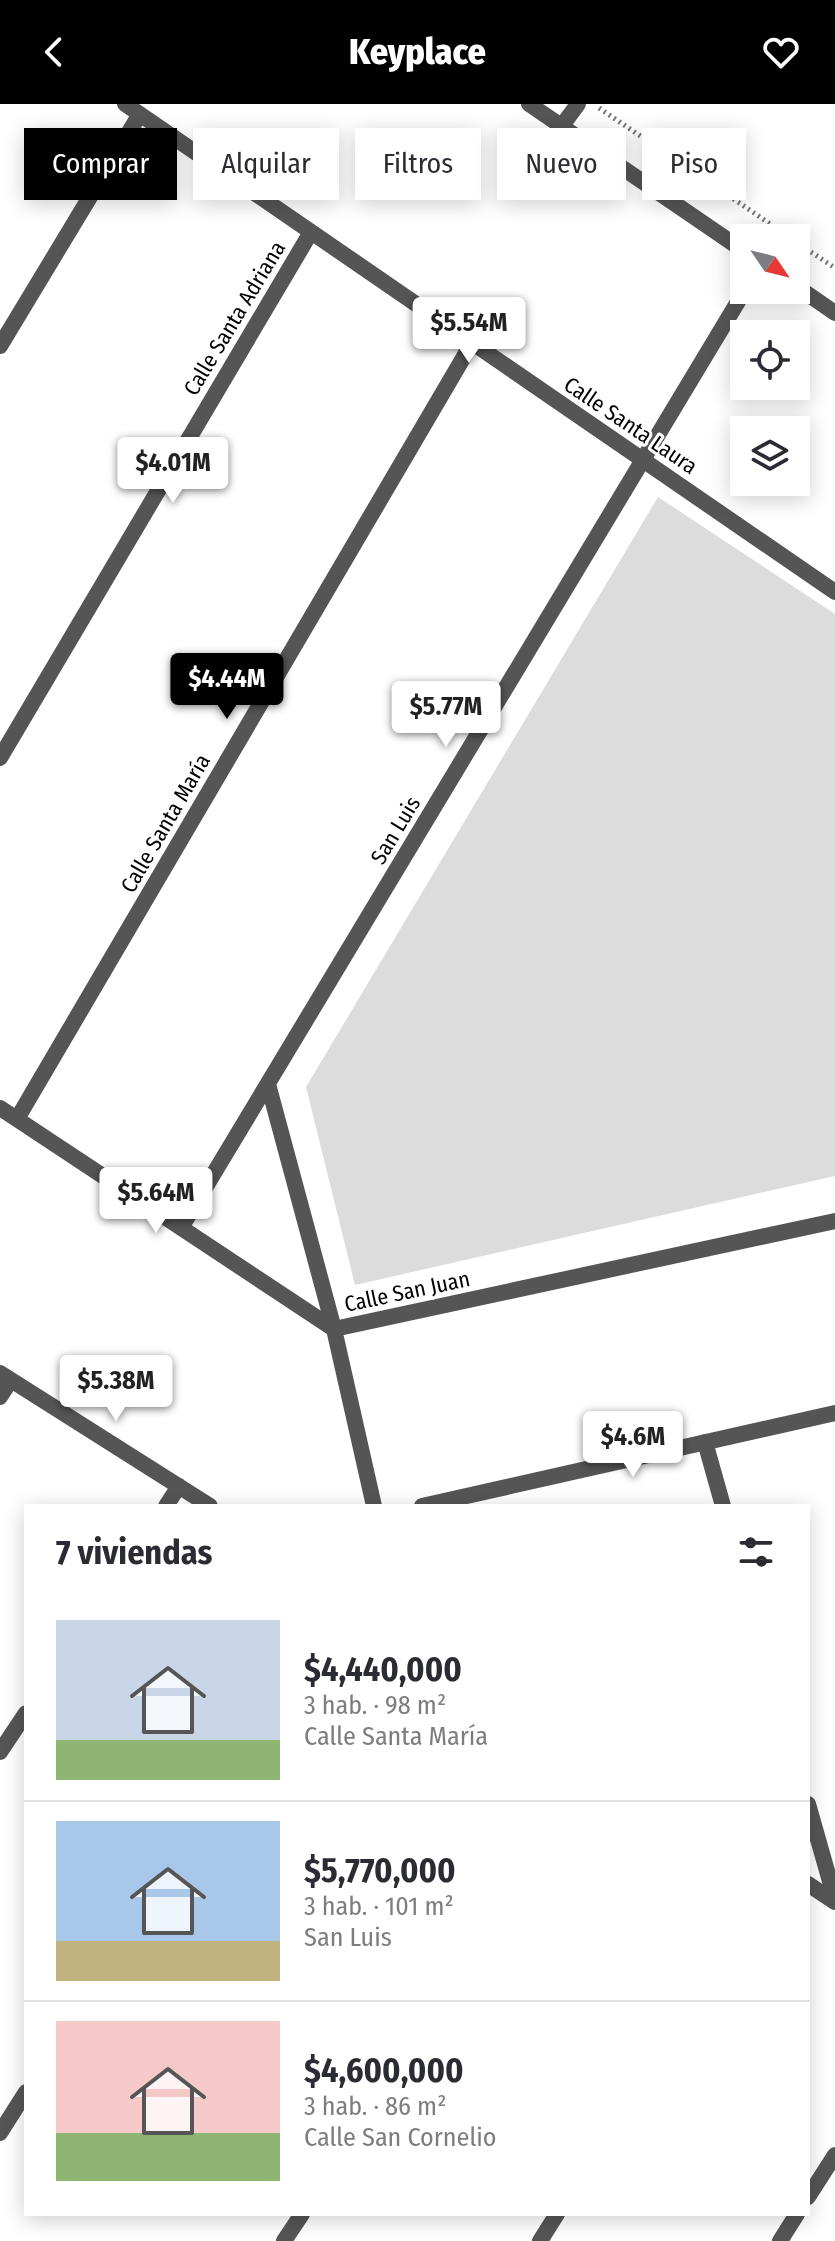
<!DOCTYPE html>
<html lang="es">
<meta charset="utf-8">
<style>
body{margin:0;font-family:"Fira Sans Condensed",sans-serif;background:#f7f7f7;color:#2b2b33;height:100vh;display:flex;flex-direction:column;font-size:30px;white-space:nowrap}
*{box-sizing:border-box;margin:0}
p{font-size:26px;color:#7c7c81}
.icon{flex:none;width:44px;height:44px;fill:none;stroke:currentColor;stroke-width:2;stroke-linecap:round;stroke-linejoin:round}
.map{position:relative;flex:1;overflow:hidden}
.sheet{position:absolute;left:24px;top:1400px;width:786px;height:712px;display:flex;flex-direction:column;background:#fff;border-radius:0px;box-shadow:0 4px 20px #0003}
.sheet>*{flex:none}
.banner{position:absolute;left:24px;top:24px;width:788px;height:72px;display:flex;gap:16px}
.needle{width:52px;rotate:125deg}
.buttons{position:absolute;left:730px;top:120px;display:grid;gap:16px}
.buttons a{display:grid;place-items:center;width:80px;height:80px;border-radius:0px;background:#fff;box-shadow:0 4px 20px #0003;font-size:40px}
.price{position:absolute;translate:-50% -68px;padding:0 18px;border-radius:8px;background:#fff;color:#222;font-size:26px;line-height:52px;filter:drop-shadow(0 2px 4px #0008)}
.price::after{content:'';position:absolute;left:50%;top:48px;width:24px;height:18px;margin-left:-12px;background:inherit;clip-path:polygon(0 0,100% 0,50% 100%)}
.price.active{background:#000;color:#fff}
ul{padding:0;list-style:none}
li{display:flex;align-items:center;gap:24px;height:200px;padding:0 32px}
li+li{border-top:2px solid #e1e1e2}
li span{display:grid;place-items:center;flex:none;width:224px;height:160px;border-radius:0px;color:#555}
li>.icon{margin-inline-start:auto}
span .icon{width:96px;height:96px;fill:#fffc;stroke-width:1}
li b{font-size:34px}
h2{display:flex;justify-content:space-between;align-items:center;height:96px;padding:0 32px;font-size:34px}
.tag{padding:0 28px;border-radius:0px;background:#fff;box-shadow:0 4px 20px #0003;font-size:28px;line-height:72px}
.tag.active{background:#000;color:#fff}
header{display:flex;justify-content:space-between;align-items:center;height:104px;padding:0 32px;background:#000;color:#fff;font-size:36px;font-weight:800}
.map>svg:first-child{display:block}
.green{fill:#dcdcdc}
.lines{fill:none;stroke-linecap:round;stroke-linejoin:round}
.path{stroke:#777;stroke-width:5;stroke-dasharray:2 4;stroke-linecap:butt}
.minor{stroke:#555;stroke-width:16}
.labels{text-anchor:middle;stroke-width:6;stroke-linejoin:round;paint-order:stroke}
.street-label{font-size:22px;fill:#000;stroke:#fff}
</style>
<header><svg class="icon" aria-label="back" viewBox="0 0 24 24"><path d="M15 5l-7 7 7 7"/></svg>Keyplace<svg class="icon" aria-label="heart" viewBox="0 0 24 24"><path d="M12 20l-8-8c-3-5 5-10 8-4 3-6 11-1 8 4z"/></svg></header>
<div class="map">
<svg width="835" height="2137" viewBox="0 0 835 2137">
<rect width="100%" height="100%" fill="#fff"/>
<!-- green -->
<path class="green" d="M658,393L835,510V1072L355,1181L306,983Z"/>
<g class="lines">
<!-- path -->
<path class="path" d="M599,4L791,134
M796,138L835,164"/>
<!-- minor -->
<path class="minor" d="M125,0L835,488
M529,0L744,147
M561,23L578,0
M796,182L835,209
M0,242L140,10
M0,654L311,128
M268,980L334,1225L374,1402
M0,1004L334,1225L835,1117
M17,1015L472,239
M181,1124L745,186
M0,1269L210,1402
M0,1293L11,1276
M705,1338L723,1402
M166,1402L179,1382
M422,1402L835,1309
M0,1648L26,1609
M808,1700L835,1795
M808,1780L835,1798
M0,2029L26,1988
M808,2093L835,2051
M284,2137L302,2110
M540,2137L557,2110
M780,2137L797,2110"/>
</g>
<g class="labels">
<!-- street labels -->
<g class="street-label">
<text transform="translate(234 214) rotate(-59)" y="8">Calle Santa Adriana</text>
<text transform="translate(631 321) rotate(34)" y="8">Calle Santa Laura</text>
<text transform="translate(165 719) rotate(-60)" y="8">Calle Santa María</text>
<text transform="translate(395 726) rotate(-59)" y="8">San Luis</text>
<text transform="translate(407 1187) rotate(-12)" y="8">Calle San Juan</text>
</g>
</g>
</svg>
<div class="buttons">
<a><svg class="needle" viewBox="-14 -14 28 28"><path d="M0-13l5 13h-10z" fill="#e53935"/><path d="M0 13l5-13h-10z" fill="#7c7c81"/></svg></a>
<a><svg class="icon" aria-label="locate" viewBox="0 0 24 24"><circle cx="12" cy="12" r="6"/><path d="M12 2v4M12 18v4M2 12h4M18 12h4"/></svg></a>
<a><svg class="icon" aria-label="layers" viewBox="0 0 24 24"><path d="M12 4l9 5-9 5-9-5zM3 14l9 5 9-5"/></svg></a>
</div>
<b class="price" style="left:469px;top:261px">$5.54M</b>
<b class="price" style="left:173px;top:401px">$4.01M</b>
<b class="price active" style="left:227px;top:617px">$4.44M</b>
<b class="price" style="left:446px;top:645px">$5.77M</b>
<b class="price" style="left:156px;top:1131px">$5.64M</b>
<b class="price" style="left:116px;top:1319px">$5.38M</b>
<b class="price" style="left:633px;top:1375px">$4.6M</b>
<div class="banner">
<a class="tag active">Comprar</a>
<a class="tag">Alquilar</a>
<a class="tag">Filtros</a>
<a class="tag">Nuevo</a>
<a class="tag">Piso</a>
</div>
<section class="sheet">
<h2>7 viviendas<svg class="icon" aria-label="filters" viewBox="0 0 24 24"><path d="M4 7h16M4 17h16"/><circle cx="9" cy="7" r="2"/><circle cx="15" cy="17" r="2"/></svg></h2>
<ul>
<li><span style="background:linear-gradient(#c9d6e8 75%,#8fb573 0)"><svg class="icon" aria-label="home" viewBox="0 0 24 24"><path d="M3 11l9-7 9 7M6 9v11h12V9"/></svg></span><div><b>$4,440,000</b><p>3 hab. · 98 m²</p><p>Calle Santa María</p></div></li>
<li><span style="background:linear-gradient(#a9c7e8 75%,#c2b280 0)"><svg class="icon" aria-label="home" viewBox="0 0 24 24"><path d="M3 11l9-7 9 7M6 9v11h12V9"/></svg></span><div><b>$5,770,000</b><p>3 hab. · 101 m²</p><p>San Luis</p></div></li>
<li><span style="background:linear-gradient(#f6c9c9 70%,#8fb573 0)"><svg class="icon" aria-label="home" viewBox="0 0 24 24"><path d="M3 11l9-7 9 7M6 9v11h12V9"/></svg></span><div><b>$4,600,000</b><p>3 hab. · 86 m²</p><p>Calle San Cornelio</p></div></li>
</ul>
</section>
</div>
